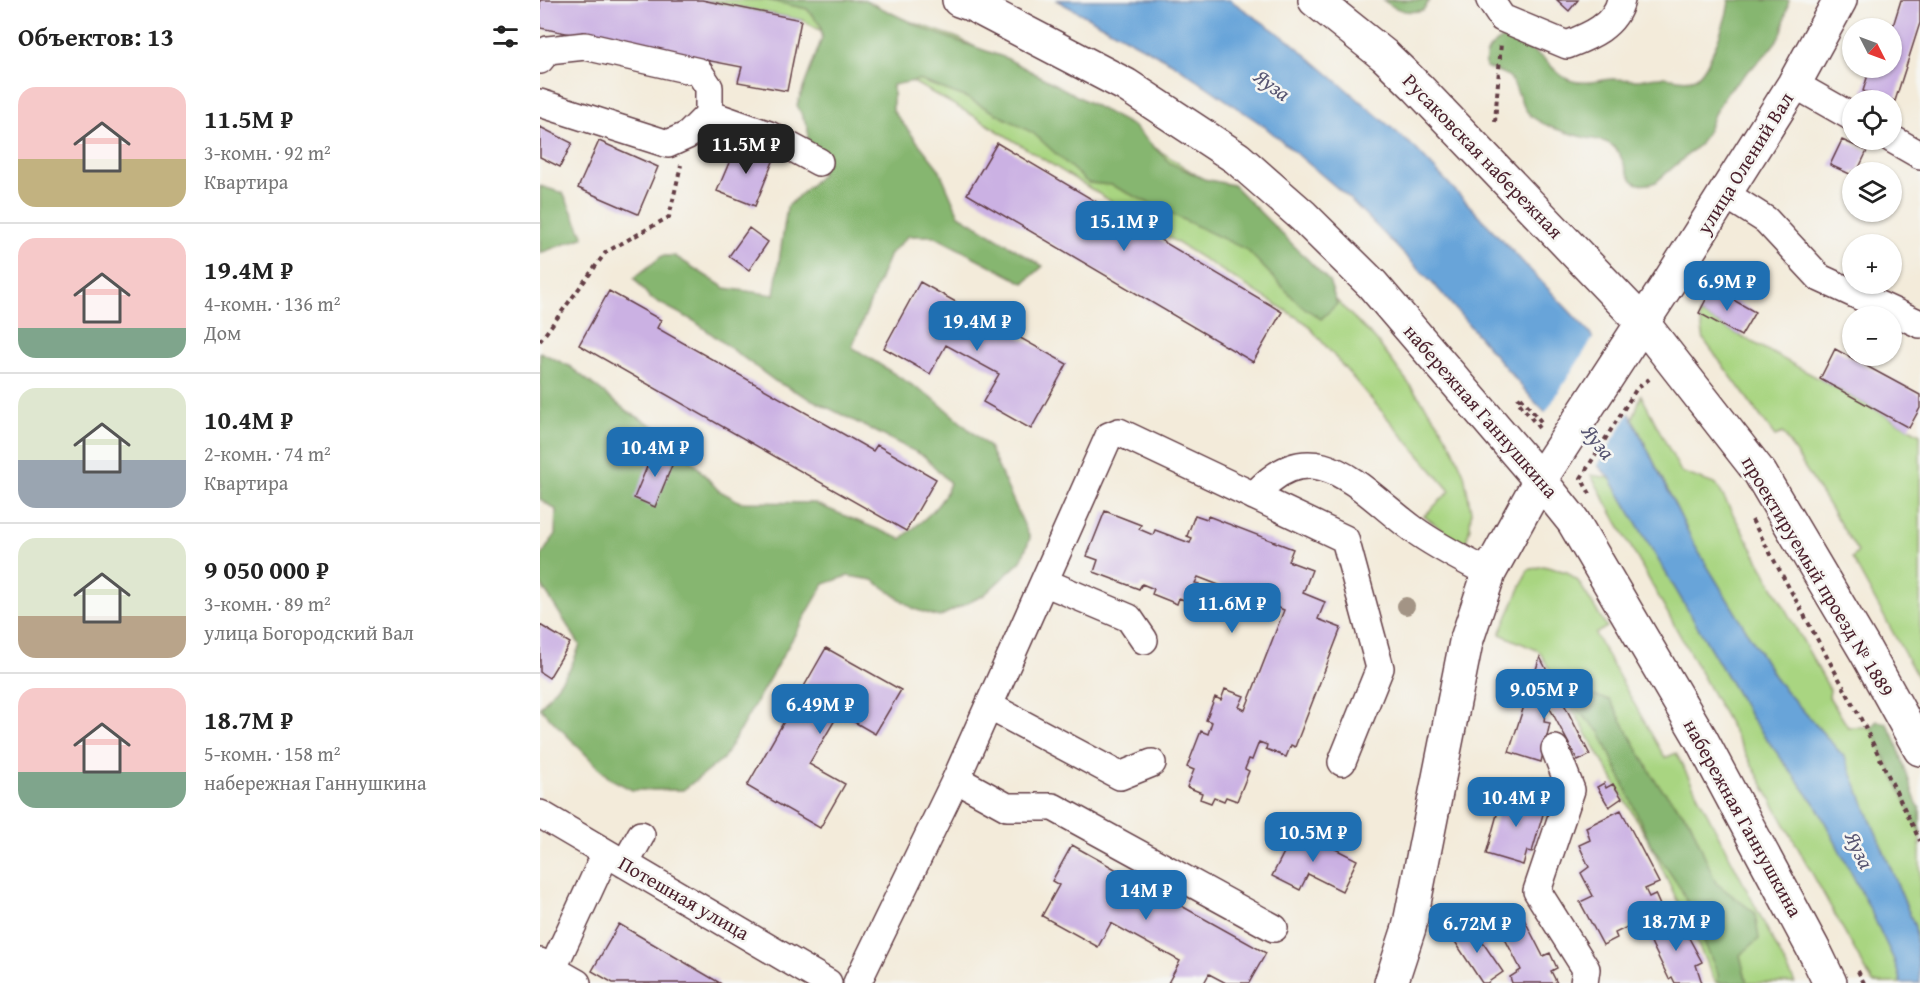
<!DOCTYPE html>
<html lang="ru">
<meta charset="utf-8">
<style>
body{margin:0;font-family:"Gentium Book Plus",serif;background:#f2f2f2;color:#222;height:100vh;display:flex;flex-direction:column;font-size:22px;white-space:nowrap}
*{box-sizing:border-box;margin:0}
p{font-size:20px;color:#767676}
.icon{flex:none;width:33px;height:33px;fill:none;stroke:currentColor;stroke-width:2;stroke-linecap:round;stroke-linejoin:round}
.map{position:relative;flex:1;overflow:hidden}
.side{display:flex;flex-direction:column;background:#fff;width:540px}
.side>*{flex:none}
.needle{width:39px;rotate:132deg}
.controls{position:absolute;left:1302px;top:18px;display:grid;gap:12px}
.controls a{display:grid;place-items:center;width:60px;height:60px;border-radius:50%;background:#fff;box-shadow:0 2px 4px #0004;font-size:30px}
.price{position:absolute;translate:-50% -51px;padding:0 14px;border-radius:12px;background:#1f6fb2;color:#fff;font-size:20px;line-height:39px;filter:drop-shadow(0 2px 3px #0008)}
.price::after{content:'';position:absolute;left:50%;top:36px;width:18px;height:14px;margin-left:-9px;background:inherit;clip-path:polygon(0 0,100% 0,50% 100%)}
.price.selected{background:#222;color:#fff}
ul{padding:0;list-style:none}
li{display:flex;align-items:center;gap:18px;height:150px;padding:0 18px}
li+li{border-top:2px solid #e0e0e0}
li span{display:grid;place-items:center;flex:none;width:168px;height:120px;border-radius:18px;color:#555}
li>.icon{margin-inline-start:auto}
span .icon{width:72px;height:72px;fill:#fffc;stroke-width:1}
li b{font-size:26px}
h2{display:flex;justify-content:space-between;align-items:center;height:72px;padding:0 18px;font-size:26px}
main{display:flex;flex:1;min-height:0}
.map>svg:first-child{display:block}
.green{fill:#a9d581;stroke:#7a7a56;stroke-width:1.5}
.forest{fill:#86b66f;stroke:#686a4d;stroke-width:1.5}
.water{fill:#68a4d9;stroke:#596282;stroke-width:1.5}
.pier{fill:#f3ebda}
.building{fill:#cbb1e3}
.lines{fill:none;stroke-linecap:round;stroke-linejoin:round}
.minor-casing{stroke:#633e45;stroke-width:30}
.major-casing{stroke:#633e45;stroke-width:36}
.path{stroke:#633e45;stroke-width:4;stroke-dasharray:4.5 4.5;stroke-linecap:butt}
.minor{stroke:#fff;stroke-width:27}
.major{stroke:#fff;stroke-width:33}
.tree{fill:#a39485}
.labels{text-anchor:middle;stroke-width:5;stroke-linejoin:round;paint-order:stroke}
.street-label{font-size:20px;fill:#4a1f2b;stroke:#f6f6f2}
.water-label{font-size:21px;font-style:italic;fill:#565471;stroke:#f6f6f2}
</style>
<main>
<section class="side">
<h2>Объектов: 13<svg class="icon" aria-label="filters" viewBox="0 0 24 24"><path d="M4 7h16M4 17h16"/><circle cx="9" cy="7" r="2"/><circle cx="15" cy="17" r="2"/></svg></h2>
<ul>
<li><span style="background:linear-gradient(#f6c9c9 60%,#c2b280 0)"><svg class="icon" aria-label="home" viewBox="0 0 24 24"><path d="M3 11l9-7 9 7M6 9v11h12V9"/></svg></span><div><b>11.5M ₽</b><p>3-комн. · 92 m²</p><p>Квартира</p></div></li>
<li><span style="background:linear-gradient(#f6c9c9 75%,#7fa58c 0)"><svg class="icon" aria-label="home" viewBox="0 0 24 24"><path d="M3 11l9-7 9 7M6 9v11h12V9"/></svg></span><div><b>19.4M ₽</b><p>4-комн. · 136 m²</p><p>Дом</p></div></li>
<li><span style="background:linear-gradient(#dfe7d0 60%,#9aa5b1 0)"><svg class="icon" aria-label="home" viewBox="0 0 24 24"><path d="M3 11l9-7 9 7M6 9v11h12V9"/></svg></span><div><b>10.4M ₽</b><p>2-комн. · 74 m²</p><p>Квартира</p></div></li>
<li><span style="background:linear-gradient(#dfe7d0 65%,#b9a48a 0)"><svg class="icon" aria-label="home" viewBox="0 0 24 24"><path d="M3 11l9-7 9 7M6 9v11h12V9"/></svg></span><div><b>9 050 000 ₽</b><p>3-комн. · 89 m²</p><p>улица Богородский Вал</p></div></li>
<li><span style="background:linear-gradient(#f6c9c9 70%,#7fa58c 0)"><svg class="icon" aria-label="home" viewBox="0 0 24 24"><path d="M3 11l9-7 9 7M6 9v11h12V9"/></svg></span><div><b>18.7M ₽</b><p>5-комн. · 158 m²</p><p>набережная Ганнушкина</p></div></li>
</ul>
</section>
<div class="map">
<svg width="1380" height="983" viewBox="0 0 1380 983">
<rect width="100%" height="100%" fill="#f6f6f2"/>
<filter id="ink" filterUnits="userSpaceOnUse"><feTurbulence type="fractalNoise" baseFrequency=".0167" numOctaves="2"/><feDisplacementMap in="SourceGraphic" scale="12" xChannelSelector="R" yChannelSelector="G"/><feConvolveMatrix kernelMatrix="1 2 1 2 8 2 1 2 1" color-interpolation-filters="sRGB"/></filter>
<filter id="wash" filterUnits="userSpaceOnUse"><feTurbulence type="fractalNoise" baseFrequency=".008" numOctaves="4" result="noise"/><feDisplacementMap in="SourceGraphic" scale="24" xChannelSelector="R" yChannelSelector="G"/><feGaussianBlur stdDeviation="1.35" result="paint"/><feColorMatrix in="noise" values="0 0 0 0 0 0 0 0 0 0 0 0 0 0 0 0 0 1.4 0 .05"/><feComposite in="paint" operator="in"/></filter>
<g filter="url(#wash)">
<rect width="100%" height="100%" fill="#f3ebda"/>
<!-- green -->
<path class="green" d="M162,0H309L418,38L568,117L675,187L790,294L836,340L897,421L913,448L924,474L931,511L930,527L926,542L921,544L884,516L910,491L766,323L434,116L262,20Z
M1159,313L1380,434V682L1312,558L1318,552L1243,433L1235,436L1164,340Z
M1101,395L1141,472L1177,485L1290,690L1289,697L1308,727H1331L1380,833V967L1375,927L1305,758L1237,681L1155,546L1093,419Z
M1051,475L1070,478L1212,719L1277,807L1327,903L1354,960L1361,983H1333Z
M1003,566L1027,572L1038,581L1067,627L1055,634L1125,758L1136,753L1255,983H1176L1111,845L999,651L960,634L988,570Z"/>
<!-- forest -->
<path class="forest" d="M227,0H325L384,29L466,58L593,126L630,163L664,179L693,185L789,281L797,304L781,319L759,304L707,250L571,185L548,183L493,133L425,97L379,80L353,85V111L399,169L419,215L503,266L484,283L394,236H368L350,254L312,347L394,399L449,447L490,538L481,561L444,595L399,617L374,609L333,580L308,576L284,584L183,759L143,790H92L69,778L0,708L30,669L40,645L0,583L1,556L15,535L16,510L0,499V352L29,366L87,411L128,434L178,490L200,502L274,503L361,539C380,522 402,508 410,483L384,456L235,381L154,321L110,298L94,278L122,256H135L185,288L234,295L247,207L282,174L267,154L268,128L257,105L282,38L281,26L267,9Z
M843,0H890L883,10C867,14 856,10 843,0Z
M1189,0H1249L1242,32L1238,39L1228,52L1187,92L1174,114L1168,130L1160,144L1116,182C1080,195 1091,157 1070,144C1063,140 1054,139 1047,138C1028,133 1007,128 991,116C980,107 977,83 968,76C962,72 953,71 946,67C944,53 949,46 962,39C974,40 993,51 1003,58C1011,65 1017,74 1027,79C1043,86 1057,80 1072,79C1082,79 1091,80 1100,80C1106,79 1112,77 1118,77C1130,76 1144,83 1155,78C1169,71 1188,16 1189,0Z
M0,186L23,193L44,237L0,253Z
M1033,691L1070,700L1116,782L1150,821L1176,883L1215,913L1219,939L1200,955L1207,983H1178V974L1141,889L1111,845L1060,732L1034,707Z
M1337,721L1346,723L1355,738L1376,802L1380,808V833L1331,727Z"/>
<!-- water -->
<path class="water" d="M516,0H690L751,42L875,148L1050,333L1155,546L1237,681L1305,758L1375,927L1380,983H1361L1354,960L1327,903L1277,807L1212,719L1070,478L995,402L900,291L809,198L724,126L632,63Z"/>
<!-- pier -->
<path class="pier" d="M1055,335L1091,410L1056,468L1004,415Z"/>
<g id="blocks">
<!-- building -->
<path class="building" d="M0,0H162L261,20L247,91L198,82L202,67L0,28Z
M1017,0H1038L1029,11Z
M1361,0H1380V23L1355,101L1323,91L1330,68H1352V29Z
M0,127L32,143L20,167L0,157Z
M1302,140L1327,151L1317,172H1312V175L1290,165Z
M59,141L118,167L98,214L38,188Z
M457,143L742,312L713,362L427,194Z
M197,144L234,159L215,206L177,191Z
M209,228L228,242L209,270L189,256Z
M380,282L527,364L491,429L443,402L459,374L406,345L390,374L344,348Z
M1172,288L1215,312L1201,336L1159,313Z
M69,291L121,320L117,328L333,451L337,445L396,479L366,531L39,345Z
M1295,349L1380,395V408L1369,428L1280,379Z
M114,450L135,458L115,507L94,498Z
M565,511L601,525L599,529L613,535L615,530L650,543L652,538L647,536L655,515L667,519L668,516L753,549L748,561L772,570L763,593L785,602L778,619L801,628L755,747L751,745L746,757L726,749L727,745L719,742L712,760L709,759L705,769L709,771L697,801L686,797L684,801L674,797L671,803L660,799L662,793L647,787L654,770L647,767L661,731L668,734L672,722L666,720L675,697L681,700L685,689L704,696L699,707L705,710L744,610L658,577L655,583L659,584L652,603L639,598L637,604L612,594L614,589L602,584L599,589L554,572L558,560L547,556Z
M0,625L30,643L9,678L0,672Z
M286,648L361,690L335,734L299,713L269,764L305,784L280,828L207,786Z
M1000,657L1050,755L1038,761L1006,701L1004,722L1010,723L1001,762L969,752Z
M1064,783L1066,788L1073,784L1082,798L1069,807L1057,787Z
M963,793L1006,804L992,852L987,851L983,865L946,854Z
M1081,810L1119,883L1105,889L1109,897L1115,894L1122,910L1075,933L1077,938L1063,945L1040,902L1053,896L1041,873L1049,867L1039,845L1050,840L1046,827Z
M756,829L817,860L802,891L768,874L760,890L732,876Z
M532,845L726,953L709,983H686L669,974L664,983H628L640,961L571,923L558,947L502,916L519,885L512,881Z
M1137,916L1162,962L1156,965L1162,983H1135L1132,977L1129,979L1106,932Z
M984,919L1003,956L1010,953L1017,968L1011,971L1017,983H972L970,977L981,970L961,931Z
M928,921L963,972L947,983H942L914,940L918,938L915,934L920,931L917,927Z
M79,924L180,983H73L52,971Z"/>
</g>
</g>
<g filter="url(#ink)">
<use href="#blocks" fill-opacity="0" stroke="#633e45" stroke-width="1.5"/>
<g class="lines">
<defs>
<path id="minor" d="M950,0L962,18L1027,45C1050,36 1075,26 1081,0
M0,60L8,50L45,46L159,72L169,87V114
M1254,84L1312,117
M0,103L128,144L148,135L169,114L229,135L279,162
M1352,139L1380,155
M1185,194L1226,220L1280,278L1380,324
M714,496C774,426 821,491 873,529C896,546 924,560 949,573
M504,582L589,618L604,640
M449,706L580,776L612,763
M1015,749L1031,790L997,891L1046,969L1044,983
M416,779L467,807H513L734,928
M0,814L288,983
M85,864L101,835
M0,962L37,983
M6,983L66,853
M317,983L416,779L569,436L579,432L805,539L840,668L802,762"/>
<path id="major" d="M419,0L433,5L586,85L697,158L763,216L832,284L1000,480L1033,521L1160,737L1277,956L1290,983
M775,0L845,56L878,88L1102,322L1220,473L1325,650L1380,749
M851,983L869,928L926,642L949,573L1000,480L1129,282L1254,84L1300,0"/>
</defs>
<!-- minor casing -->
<use href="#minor" class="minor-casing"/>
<!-- major casing -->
<use href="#major" class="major-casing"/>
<!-- path -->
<path class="path" d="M955,122L961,43
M0,341L66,252L129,217L141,165
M981,397L977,400L999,428
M981,397L1003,424
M1050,494L1041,478L1097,388L1112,377
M1212,520L1321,719L1380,841
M1318,971L1324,983"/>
<!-- minor -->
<use href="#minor" class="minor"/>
<!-- major -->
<use href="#major" class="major"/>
</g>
<!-- trees -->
<circle class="tree" cx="866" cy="606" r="9"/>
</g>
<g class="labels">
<!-- street labels -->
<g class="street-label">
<text transform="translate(943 156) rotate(46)" y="7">Русаковская набережная</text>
<text transform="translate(1205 163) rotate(-58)" y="7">улица Олений Вал</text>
<text transform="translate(941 411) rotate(49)" y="7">набережная Ганнушкина</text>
<text transform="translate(1278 576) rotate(59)" y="7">проектируемый проезд № 1889</text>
<text transform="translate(1203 818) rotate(61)" y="7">набережная Ганнушкина</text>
<text transform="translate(144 898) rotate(30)" y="7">Потешная улица</text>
</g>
<!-- water labels -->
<g class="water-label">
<text transform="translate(732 85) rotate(36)" y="7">Яуза</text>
<text transform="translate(1058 442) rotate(51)" y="7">Яуза</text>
<text transform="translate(1319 850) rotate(64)" y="7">Яуза</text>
</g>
</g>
</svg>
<div class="controls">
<a><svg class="needle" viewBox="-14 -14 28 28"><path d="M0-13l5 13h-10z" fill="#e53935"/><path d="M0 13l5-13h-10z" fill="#767676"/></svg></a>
<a><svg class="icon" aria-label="locate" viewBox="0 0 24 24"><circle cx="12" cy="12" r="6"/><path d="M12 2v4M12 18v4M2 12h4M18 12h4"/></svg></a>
<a><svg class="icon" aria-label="layers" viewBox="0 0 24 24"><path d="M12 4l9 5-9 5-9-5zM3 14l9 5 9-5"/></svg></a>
<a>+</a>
<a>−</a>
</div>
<b class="price selected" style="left:206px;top:175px">11.5M ₽</b>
<b class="price" style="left:584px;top:252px">15.1M ₽</b>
<b class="price" style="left:1187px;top:312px">6.9M ₽</b>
<b class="price" style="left:437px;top:352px">19.4M ₽</b>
<b class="price" style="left:115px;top:478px">10.4M ₽</b>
<b class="price" style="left:692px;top:634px">11.6M ₽</b>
<b class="price" style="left:1004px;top:720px">9.05M ₽</b>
<b class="price" style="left:280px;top:735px">6.49M ₽</b>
<b class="price" style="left:976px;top:828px">10.4M ₽</b>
<b class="price" style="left:773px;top:863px">10.5M ₽</b>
<b class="price" style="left:606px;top:921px">14M ₽</b>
<b class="price" style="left:1136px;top:952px">18.7M ₽</b>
<b class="price" style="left:937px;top:954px">6.72M ₽</b>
</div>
</main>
